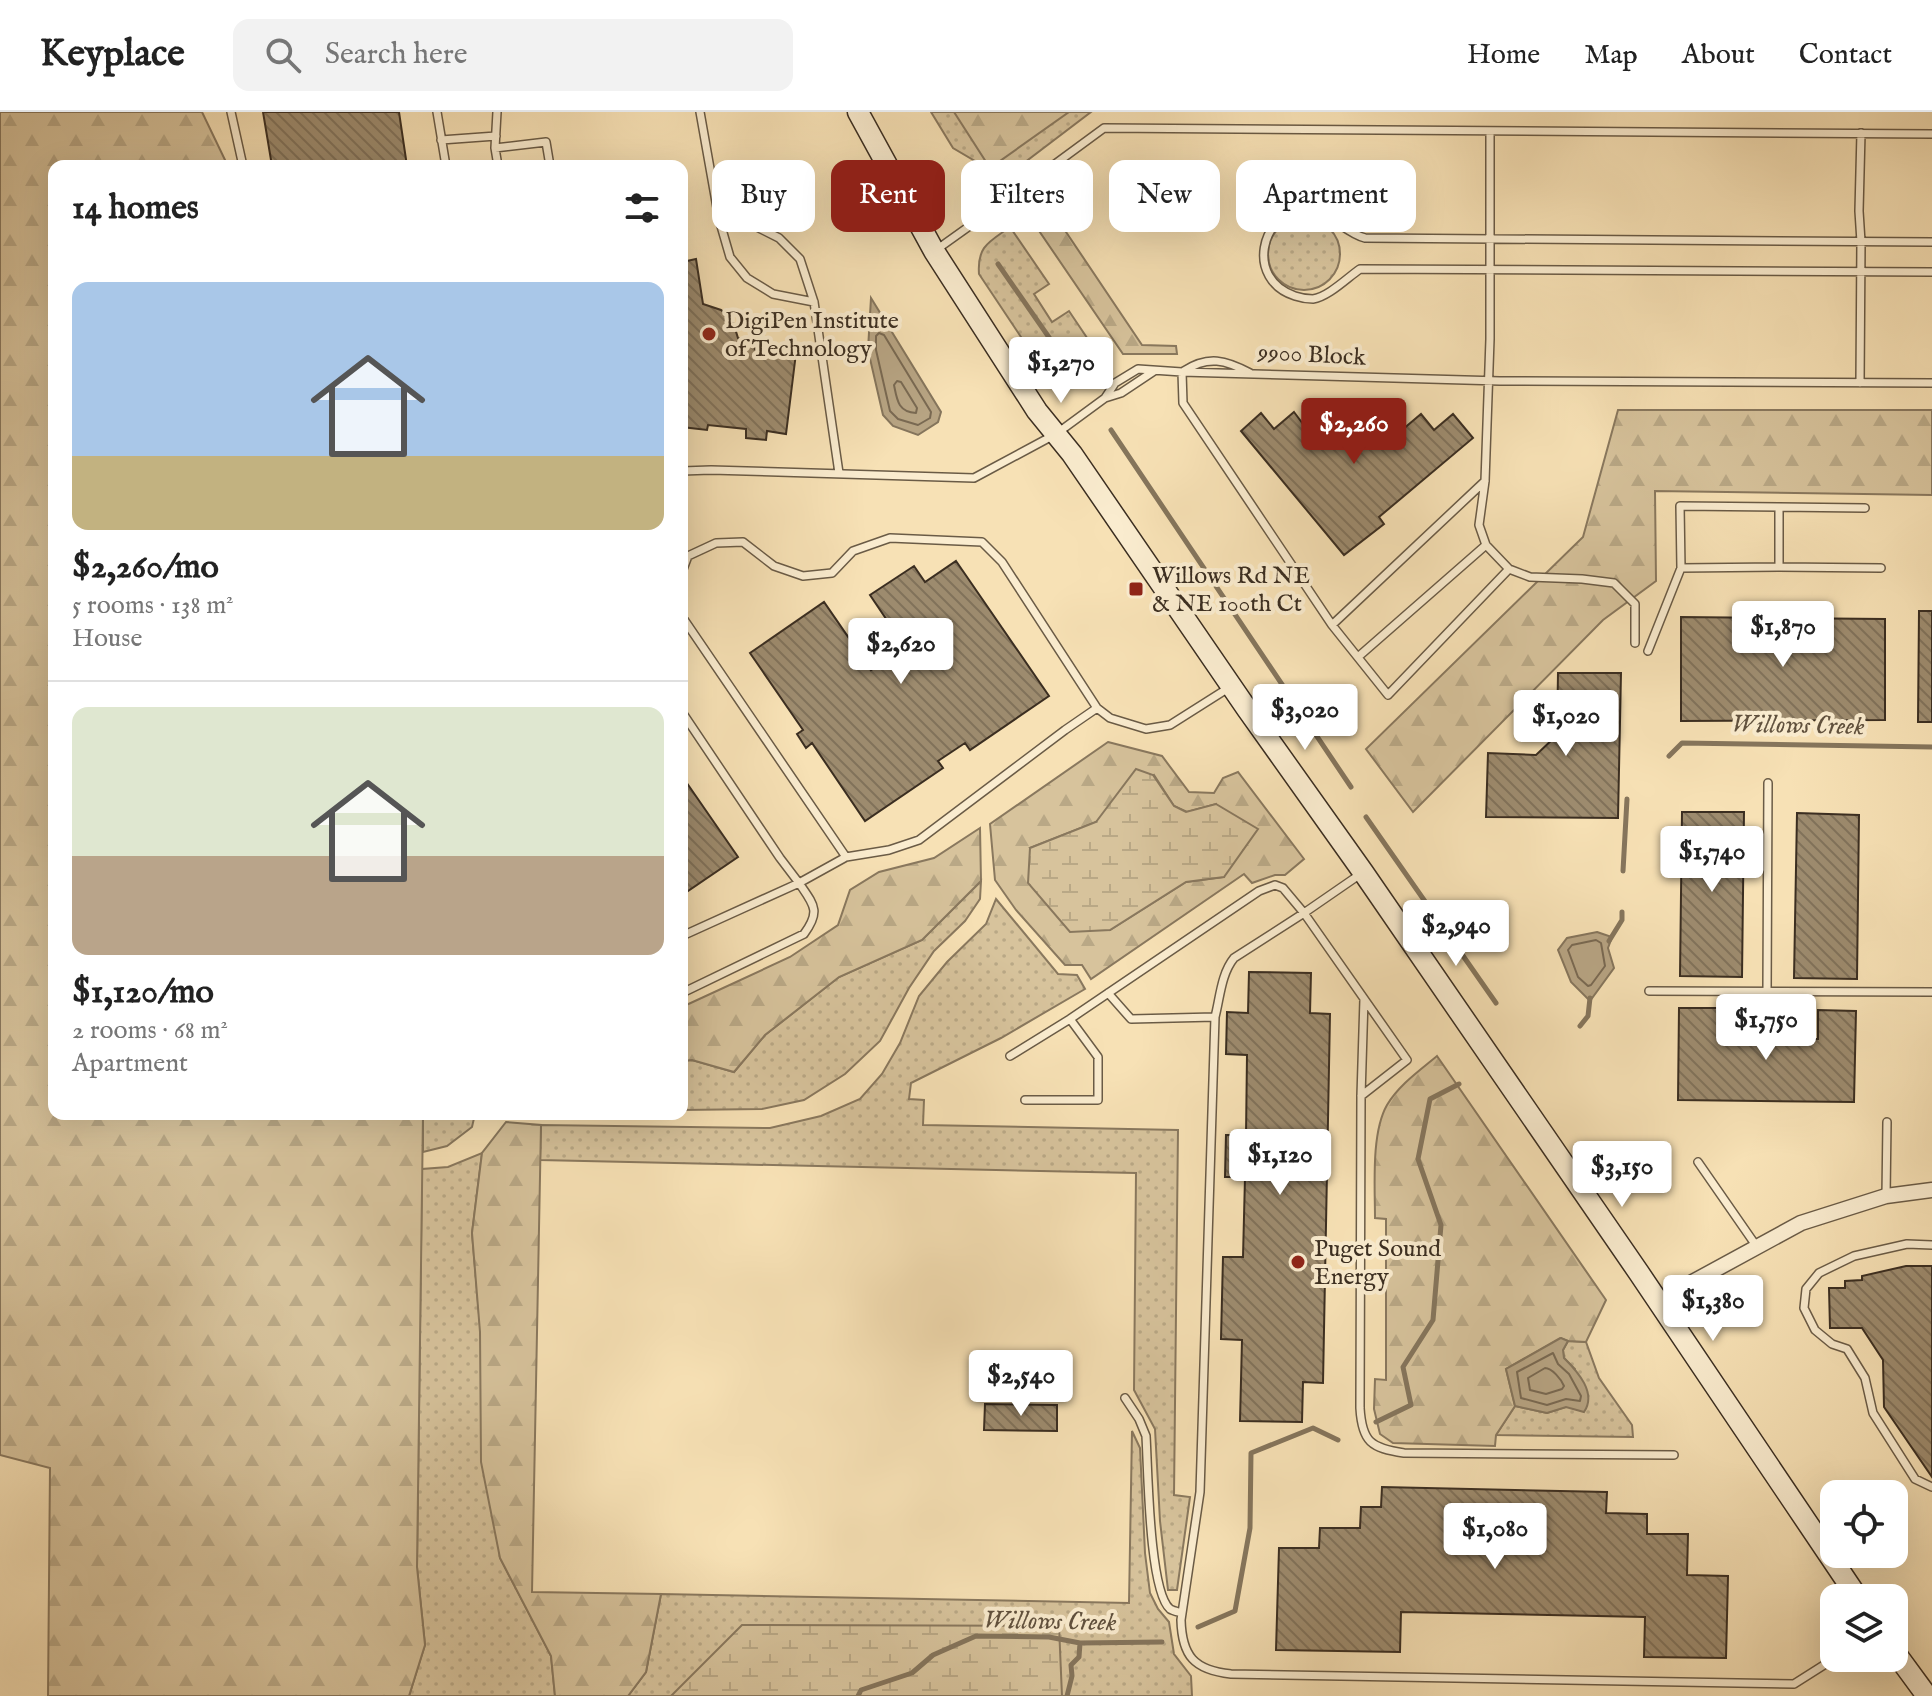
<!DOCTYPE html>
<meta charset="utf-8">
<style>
body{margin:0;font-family:"IM FELL English",serif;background:#f2f2f2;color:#222;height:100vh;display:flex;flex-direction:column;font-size:30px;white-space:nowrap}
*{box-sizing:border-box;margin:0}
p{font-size:26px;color:#767676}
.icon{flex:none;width:44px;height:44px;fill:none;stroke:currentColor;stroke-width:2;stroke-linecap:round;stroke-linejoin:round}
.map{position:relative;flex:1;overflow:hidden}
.panel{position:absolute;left:48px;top:48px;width:640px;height:960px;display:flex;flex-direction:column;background:#fff;border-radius:16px;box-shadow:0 8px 32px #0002}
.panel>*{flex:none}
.guide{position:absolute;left:712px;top:48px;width:760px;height:72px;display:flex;gap:16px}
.fabs{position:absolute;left:1820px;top:1368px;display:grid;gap:16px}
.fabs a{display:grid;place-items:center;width:88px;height:88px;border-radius:16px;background:#fff;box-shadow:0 8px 32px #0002;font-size:40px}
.price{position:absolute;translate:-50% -68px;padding:0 18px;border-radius:8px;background:#fff;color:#222;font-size:26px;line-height:52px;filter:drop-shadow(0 2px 4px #0008)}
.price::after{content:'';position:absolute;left:50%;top:48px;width:24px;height:18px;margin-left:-12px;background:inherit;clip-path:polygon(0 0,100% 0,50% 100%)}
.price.selected{background:#8f2418;color:#fff}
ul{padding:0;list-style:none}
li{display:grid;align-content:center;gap:16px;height:424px;padding:0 24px}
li+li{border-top:2px solid #e0e0e0}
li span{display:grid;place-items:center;height:248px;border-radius:16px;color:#555}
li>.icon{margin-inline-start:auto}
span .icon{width:144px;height:144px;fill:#fffc;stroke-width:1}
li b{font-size:34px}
h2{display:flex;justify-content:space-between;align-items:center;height:96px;padding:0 24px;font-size:34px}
.tag{padding:0 28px;border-radius:16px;background:#fff;box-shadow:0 8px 32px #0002;font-size:28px;line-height:72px}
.tag.selected{background:#8f2418;color:#fff}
header{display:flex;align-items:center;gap:48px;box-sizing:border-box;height:112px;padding:0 40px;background:#fff;border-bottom:2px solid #e0e0e0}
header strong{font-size:38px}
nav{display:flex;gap:44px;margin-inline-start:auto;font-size:28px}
.search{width:560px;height:72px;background:#f2f2f2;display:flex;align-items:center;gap:20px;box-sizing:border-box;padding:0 28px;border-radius:16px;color:#767676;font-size:30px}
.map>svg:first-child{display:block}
.grass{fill:url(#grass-dots);stroke:#89785e;stroke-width:2}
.forest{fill:url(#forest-firs);stroke:#89785e;stroke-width:2;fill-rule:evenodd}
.wetland{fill:url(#wetland-marsh);stroke:#89785e;stroke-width:2}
.water{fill:#b7a483;stroke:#85755c;stroke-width:2}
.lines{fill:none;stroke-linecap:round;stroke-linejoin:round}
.shore{stroke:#796952;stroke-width:2}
.stream{stroke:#85755c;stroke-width:5}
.building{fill:url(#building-back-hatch);stroke:#3b2e21;stroke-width:2}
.lane-casing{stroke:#6a5b46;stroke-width:10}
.street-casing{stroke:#6a5b46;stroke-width:17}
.secondary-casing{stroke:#3b2e21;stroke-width:23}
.lane{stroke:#faeccf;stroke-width:7}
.street{stroke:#faeccf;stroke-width:14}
.secondary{stroke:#faeccf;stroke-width:20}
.poi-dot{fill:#8f2418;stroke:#faeccf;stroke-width:3}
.labels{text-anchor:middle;stroke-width:8;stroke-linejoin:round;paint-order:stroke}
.poi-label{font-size:24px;fill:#3b2e21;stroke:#faeccf;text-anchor:start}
.street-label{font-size:24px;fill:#3b2e21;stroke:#faeccf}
.water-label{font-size:26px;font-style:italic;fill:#60513e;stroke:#faeccf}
</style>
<header>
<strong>Keyplace</strong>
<div class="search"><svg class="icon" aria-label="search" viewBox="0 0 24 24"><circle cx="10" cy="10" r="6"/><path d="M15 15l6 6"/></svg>Search here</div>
<nav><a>Home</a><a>Map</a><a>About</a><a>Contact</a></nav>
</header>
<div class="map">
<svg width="1932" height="1584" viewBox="0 0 1932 1584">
<defs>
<pattern id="grass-dots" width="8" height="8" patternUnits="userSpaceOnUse" patternTransform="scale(2)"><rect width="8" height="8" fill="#d7c39c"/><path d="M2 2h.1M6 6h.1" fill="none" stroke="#b9a886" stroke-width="1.8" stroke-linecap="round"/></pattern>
<pattern id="forest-firs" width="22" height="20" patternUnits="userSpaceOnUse" patternTransform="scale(2)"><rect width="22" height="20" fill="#d7c39c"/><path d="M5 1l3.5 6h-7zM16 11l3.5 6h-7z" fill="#b9a886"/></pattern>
<pattern id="wetland-marsh" width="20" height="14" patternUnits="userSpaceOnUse" patternTransform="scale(2)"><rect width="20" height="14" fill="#d7c39c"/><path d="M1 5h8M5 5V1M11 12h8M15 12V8" fill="none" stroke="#b9a886"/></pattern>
<pattern id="building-back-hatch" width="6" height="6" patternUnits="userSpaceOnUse" patternTransform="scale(2)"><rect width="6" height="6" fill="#9d8b6e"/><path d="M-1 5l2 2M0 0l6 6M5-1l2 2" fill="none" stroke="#81725a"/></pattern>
</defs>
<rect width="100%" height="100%" fill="#f7e1b5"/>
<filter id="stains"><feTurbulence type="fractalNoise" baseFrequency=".0025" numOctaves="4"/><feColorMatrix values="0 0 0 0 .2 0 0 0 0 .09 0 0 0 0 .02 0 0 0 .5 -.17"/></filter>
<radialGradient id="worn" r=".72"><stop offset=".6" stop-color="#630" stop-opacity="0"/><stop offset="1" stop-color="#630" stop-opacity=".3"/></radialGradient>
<!-- grass -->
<path class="grass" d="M931,0H1091L1004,66L953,36Z
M1268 142a36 36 0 1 1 72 0a36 36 0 1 1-72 0Z
M1010,115L1049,172L1034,182L1052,210L1069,199L1106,254L1075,275L1051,270L979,162C977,134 989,130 1010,115Z
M981,769L980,787L965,809L934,839L909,876L880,929L845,962L804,988L762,997L682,998V949L692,948L734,960L765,923L839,865L922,828Z
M996,787L1058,862L1077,863L1085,877L1001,926L911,971L909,987L924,988L923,1013L1178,1018L1174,1383L1190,1385L1177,1478H1168L1160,1409L1155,1317L1134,1278L1136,1061L540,1048L541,1013L770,1016L821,1004L860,987L882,962L900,931L919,884L947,850L986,812Z
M423,1002H475L472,1015L447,1034L423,1040Z
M482,1041L472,1121L500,1446L551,1544L555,1584H409L425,1533L417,1455L422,1057L448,1055Z
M1568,1229L1586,1230L1599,1266L1632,1313L1633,1325L1496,1323L1515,1294L1547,1301L1566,1295L1575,1257L1564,1246L1563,1238Z
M1132,1319L1140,1336L1145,1441L1150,1481L1158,1497L1169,1510L1174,1542L1191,1564L1192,1584H628L646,1560L661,1482L1129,1491Z"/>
<!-- forest -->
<path class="forest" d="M0,0H202L226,50V54H54V1002H423L417,1455L425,1533L409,1584H48L50,1356L0,1343Z
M954,0H1069L990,56Z
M1063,74L1066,80L1060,111L1142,233L1176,234L1177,242H1123L1033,110L1035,91Z
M1618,298H1932V383L1655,379L1656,469L1603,508L1413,700L1366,637L1583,425Z
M1108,630L1162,644L1189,680L1214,681L1223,666L1238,660L1304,747L1285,763H1275L1252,771L1244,762L1091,867L1082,853H1065L1016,798L995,768L990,712ZM1154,663L1174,694L1187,700L1216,692L1224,765L1186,770L1110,818L1030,736L1096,710Z
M980,716L981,769L922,828L839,865L765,923L734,960L692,948L682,949V895L790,845L838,813L850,778L879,760L934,746Z
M1437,944L1606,1188L1586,1230L1568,1229L1560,1226L1506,1257L1515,1294L1496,1323L1495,1334L1393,1331L1380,1322L1374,1297L1375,1267L1386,1268V1107L1375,1106C1375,1074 1371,1021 1387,993C1399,973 1419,959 1437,944Z
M506,1010L541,1013L532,1480L661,1482L646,1560L628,1584H555L551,1544L500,1446L481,1350L480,1220L472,1121L482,1041Z"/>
<!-- wetland -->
<path class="wetland" d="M1136,657L1153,663L1174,694L1186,700L1216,692L1258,717L1224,765L1186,770L1110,818L1070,820L1028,771L1030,736L1096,710Z
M742,1513L1059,1514L1062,1584H671Z"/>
<!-- water -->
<path class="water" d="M871,186L941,300L938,310L918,323L893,314L883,303L868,238Z
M1597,820L1612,825L1608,836L1614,856L1590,889L1571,870L1558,838L1567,826Z
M1561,1226L1568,1229L1563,1238L1564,1246C1578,1260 1597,1281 1584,1300L1566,1295L1547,1301L1515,1294L1506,1257Z"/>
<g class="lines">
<!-- shore -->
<path class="shore" d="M879,221L884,223L931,300L930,306L918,313L898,307L890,299L876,238V224Z
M897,269L901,270L917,296L916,301C898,300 897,288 894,273Z
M1596,828L1601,831L1605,854L1591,873L1588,874L1578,865L1568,838L1572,833Z
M1553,1241L1558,1252L1569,1262L1581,1284L1580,1289L1566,1287L1547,1293L1521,1286L1517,1260Z
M1545,1256C1552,1256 1561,1267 1564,1274L1562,1277L1546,1282L1530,1278L1528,1266Z"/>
<!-- stream -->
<path class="stream" d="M998,152L1080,270
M1111,318L1351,675
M1669,644L1682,631L1932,635
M1366,705L1496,891
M1623,759L1627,687
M1609,829L1622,808V800
M1580,914L1588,904L1590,886
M1376,1310L1411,1293L1403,1255L1433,1208L1441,1113L1418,1047L1430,987L1459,972
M1198,1515L1235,1499L1250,1416L1251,1341L1313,1316L1338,1328
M858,1584L861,1578L912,1561L933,1543L976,1524L1049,1525L1080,1531L1162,1530
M1067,1584L1072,1564L1071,1553L1079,1545L1080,1531"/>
</g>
<!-- building -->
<path class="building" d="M263,0H399L407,54H272Z
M696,147L703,192L721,198L727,203L733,210L738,226L756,229L755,237L796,241L786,322L767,319L766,328L746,326V317L708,313L707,318L682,315V150Z
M1294,300L1306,316L1326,300L1338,317L1358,301L1370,317L1390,301L1402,318L1421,302L1434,318L1453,302L1473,326L1379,405L1384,412L1344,443L1241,319L1261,301L1274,317Z
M956,449L1049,584L970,638L965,631L938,649L943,656L865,709L812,631L806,636L797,622L803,618L750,541L824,490L871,558L905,535L870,483L914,454L925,470Z
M1919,499H1932V610H1918Z
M1681,505L1885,507V608L1681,609Z
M1558,561H1621L1618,706L1486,705L1488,641L1536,643L1557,623Z
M682,664L738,745L682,783Z
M1682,700H1744L1742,865L1680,864Z
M1797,701L1859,703L1857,867L1794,866Z
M1249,860L1311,861L1310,901L1330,902L1323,1271L1303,1270L1302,1310L1240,1309L1242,1228L1221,1227L1223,1145H1243L1245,1065H1225L1226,1023H1246L1247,943L1226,942L1227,900L1248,901Z
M1679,896H1717V926L1818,927V898L1856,899L1854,990L1678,988Z
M1906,1154H1932V1365L1884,1295L1883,1248L1862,1216H1830L1829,1176H1845V1169L1862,1168V1164Z
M985,1292L1057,1293V1319L984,1318Z
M1382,1375L1607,1380L1606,1401L1647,1402V1422H1688L1687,1463L1728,1464L1726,1546L1644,1545L1645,1505L1401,1500L1400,1540L1276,1538L1279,1436H1319L1320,1416H1360L1361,1395H1381Z"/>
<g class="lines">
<defs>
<path id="lane" d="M231,0L243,54
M437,0L446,54
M497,0L495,36L498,54
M700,0L719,107L730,145L747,166L773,182L814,190
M1490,19V227L1485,369L1479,413L1486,433L1509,457L1530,465L1582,467L1614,471L1635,492V531
M441,28L496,24
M495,36L546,30L550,54
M992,98C1006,97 1011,93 1017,80
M719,107L747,110L779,126L800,147L814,190L839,361
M1932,130L1365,126C1343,120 1328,97 1305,98C1260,100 1245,168 1295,184C1301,186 1307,187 1313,187C1328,185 1347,166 1360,157L1932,160
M936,138L992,98C998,86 1004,83 1017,80L1104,16L1932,22
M1184,259C1208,243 1226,248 1250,261
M1182,260L1183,291L1332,513L1388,583L1509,457
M1860,271L1861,130L1859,99L1861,21
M1105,286L1121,281L1154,259
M682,359L711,358L974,366L1056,322L1105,286L1115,271L1138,257L1182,260L1500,269L1932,271
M1779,395L1865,396
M1779,455L1881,456
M682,460L688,444L716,431L743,430L774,454L803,464L832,461L853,439L890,426L982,430L1002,450L1097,596
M682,501L683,506L846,745
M1332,513L1485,369
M1648,539L1681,456L1680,394L1779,395V455L1681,456
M1358,545L1486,433
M682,600L780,746L799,771L682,824
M1362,761L1304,801L1234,846C1221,862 1220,886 1215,905L1200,1380L1181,1508C1182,1544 1194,1558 1231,1562L1794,1572L1835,1546
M1649,879L1932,880
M1767,879L1768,671
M682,881L804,822C821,799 814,793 799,771L846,745L889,738L919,728L1065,618L1097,596L1110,606L1146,617L1170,613L1230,575
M1108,881L1131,907L1215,905
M1364,887L1361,984L1360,1296C1362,1330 1371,1336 1404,1341L1674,1343
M1010,944L1070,907L1259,779L1275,773L1283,776L1304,801L1407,948L1361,984
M1025,988H1098V945L1070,907
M1698,1050L1757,1135
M1886,1084L1887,1010
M1932,1133L1907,1132L1854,1144L1819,1161L1806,1177L1804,1196L1815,1218L1832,1232L1847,1237L1865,1266L1873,1301L1915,1367L1932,1375
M1125,1286L1139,1307L1146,1324C1148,1356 1149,1479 1170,1497C1173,1499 1179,1500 1182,1501"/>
<path id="street" d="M1659,1191L1689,1172L1801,1111L1886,1084L1932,1078"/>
<path id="secondary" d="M858,0L934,139L1037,299L1072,342L1247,597L1363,760L1639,1161L1858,1486
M1894,1539L1927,1584"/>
</defs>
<!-- lane casing -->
<use href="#lane" class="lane-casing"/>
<!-- street casing -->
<use href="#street" class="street-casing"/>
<!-- secondary casing -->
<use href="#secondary" class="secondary-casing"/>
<!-- lane -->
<use href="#lane" class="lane"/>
<!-- street -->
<use href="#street" class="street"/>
<!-- secondary -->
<use href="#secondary" class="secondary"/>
</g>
<!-- markers -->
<g class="poi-dot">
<circle cx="709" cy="222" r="8"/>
<rect x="1128" y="469" width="16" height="16" rx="4"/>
<circle cx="1298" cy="1150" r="8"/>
</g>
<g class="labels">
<!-- poi labels -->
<g class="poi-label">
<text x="725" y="216">DigiPen Institute<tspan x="725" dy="28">of Technology</tspan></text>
<text x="1152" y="471">Willows Rd NE<tspan x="1152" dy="28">&amp; NE 100th Ct</tspan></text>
<text x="1314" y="1144">Puget Sound<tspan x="1314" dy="28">Energy</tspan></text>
</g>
<!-- street labels -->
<g class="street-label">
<text transform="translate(1312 242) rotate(3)" y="8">9900 Block</text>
</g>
<!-- water labels -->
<g class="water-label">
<text transform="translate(1798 612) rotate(1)" y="9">Willows Creek</text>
<text transform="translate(1050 1508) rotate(1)" y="9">Willows Creek</text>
</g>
</g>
<rect width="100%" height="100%" filter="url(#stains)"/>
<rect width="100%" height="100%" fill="url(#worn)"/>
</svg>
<div class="fabs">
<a><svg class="icon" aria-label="locate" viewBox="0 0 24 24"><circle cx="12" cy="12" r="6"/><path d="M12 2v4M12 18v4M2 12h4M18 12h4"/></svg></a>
<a><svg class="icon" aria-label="layers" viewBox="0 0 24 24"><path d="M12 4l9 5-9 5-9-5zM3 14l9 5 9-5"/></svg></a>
</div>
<b class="price" style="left:1061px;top:293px">$1,270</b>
<b class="price selected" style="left:1354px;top:354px">$2,260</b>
<b class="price" style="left:1783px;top:557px">$1,870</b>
<b class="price" style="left:901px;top:574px">$2,620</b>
<b class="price" style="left:1305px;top:640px">$3,020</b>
<b class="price" style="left:1566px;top:646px">$1,020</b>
<b class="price" style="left:1712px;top:782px">$1,740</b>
<b class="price" style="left:1456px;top:856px">$2,940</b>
<b class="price" style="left:1766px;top:950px">$1,750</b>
<b class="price" style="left:1280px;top:1085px">$1,120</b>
<b class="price" style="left:1622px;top:1097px">$3,150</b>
<b class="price" style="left:1713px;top:1231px">$1,380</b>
<b class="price" style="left:1021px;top:1306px">$2,540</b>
<b class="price" style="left:1495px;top:1459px">$1,080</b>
<div class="guide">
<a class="tag">Buy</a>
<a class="tag selected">Rent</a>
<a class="tag">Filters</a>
<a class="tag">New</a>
<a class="tag">Apartment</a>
</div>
<section class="panel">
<h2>14 homes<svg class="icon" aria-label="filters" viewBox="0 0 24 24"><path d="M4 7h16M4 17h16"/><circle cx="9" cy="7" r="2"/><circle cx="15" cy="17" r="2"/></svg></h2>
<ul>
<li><span style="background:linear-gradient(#a9c7e8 70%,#c2b280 0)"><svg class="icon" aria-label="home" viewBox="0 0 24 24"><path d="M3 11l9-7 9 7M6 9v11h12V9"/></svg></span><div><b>$2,260/mo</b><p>5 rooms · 138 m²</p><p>House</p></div></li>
<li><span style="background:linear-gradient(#dfe7d0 60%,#b9a48a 0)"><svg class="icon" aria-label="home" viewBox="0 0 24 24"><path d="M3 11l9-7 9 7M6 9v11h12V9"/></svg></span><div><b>$1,120/mo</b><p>2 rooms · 68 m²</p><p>Apartment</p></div></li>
</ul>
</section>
</div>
